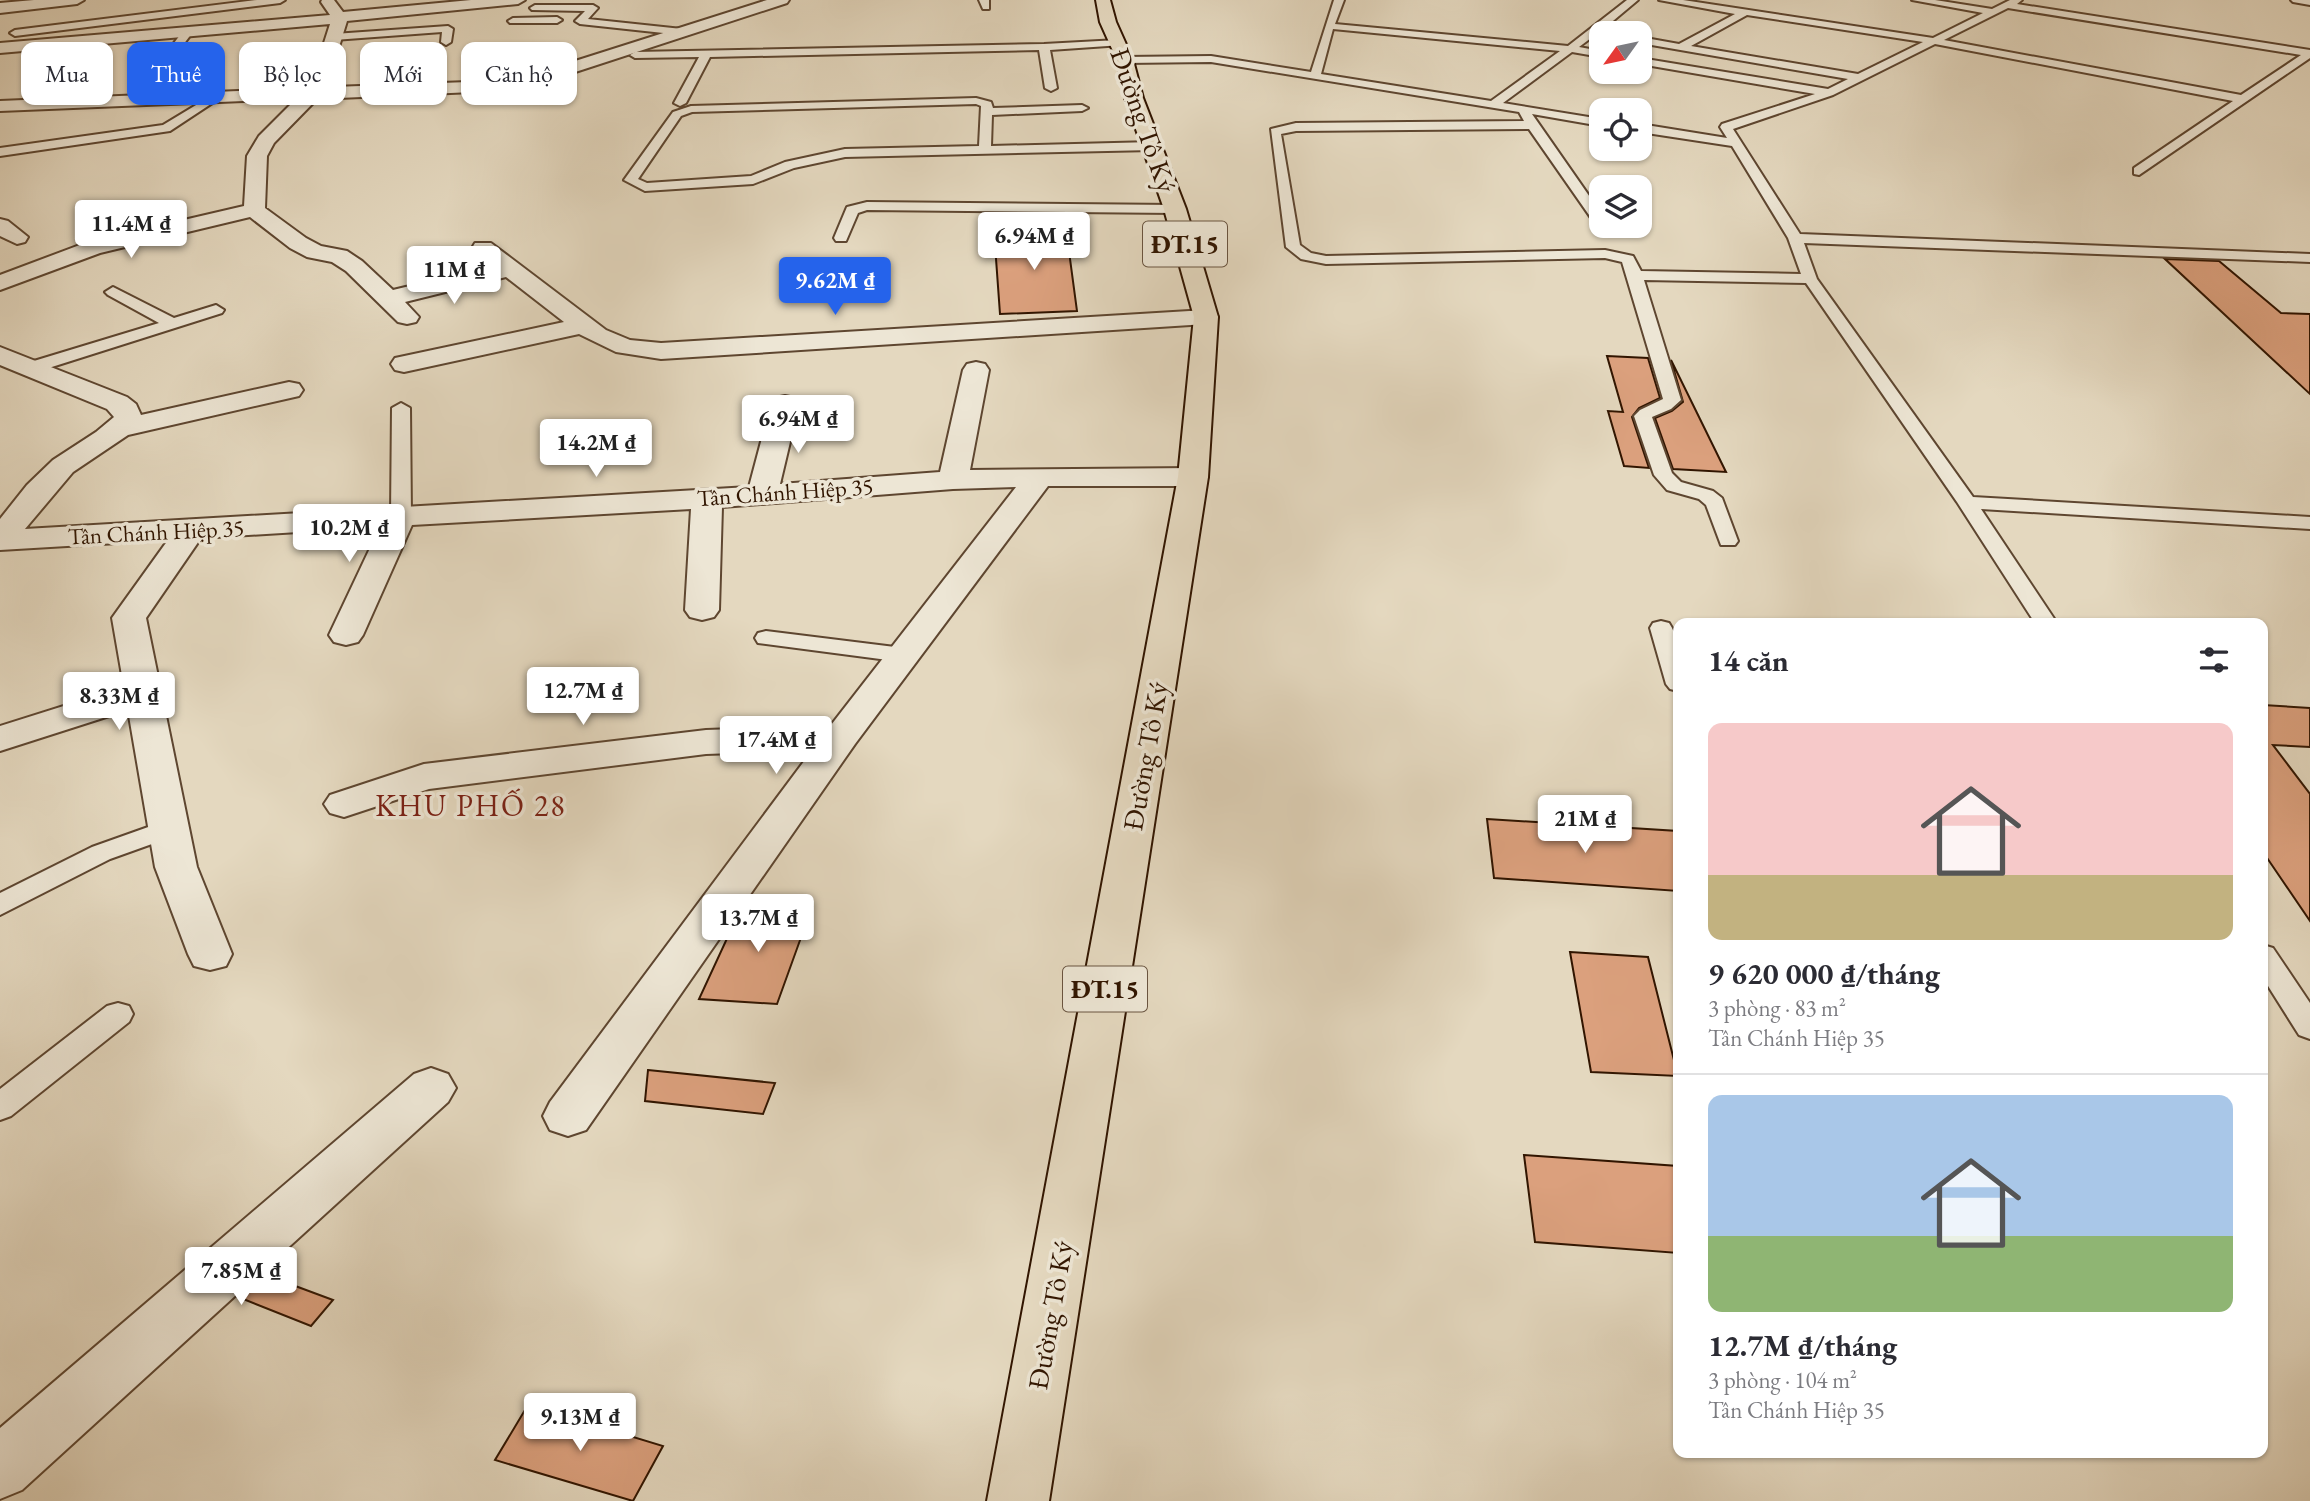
<!DOCTYPE html>
<html lang="vi">
<meta charset="utf-8">
<style>
body{margin:0;font-family:"EB Garamond",serif;background:#f2f2f3;color:#2b2b33;height:100vh;display:flex;flex-direction:column;font-size:26px;white-space:nowrap}
*{box-sizing:border-box;margin:0}
p{font-size:23px;color:#7c7c81}
.icon{flex:none;width:38px;height:38px;fill:none;stroke:currentColor;stroke-width:2;stroke-linecap:round;stroke-linejoin:round}
.map{position:relative;flex:1;overflow:hidden}
.panel{position:absolute;left:1673px;top:618px;width:595px;height:840px;display:flex;flex-direction:column;background:#fff;border-radius:14px;box-shadow:0 2px 5px #0004}
.panel>*{flex:none}
.guide{position:absolute;left:21px;top:42px;width:665px;height:63px;display:flex;gap:14px}
.needle{width:46px;rotate:237deg}
.tools{position:absolute;left:1589px;top:21px;display:grid;gap:14px}
.tools a{display:grid;place-items:center;width:63px;height:63px;border-radius:14px;background:#fff;box-shadow:0 2px 5px #0004;font-size:35px}
.price{position:absolute;translate:-50% -60px;padding:0 16px;border-radius:7px;background:#fff;color:#222;font-size:23px;line-height:46px;filter:drop-shadow(0 2px 4px #0008)}
.price::after{content:'';position:absolute;left:50%;top:42px;width:21px;height:16px;margin-left:-10px;background:inherit;clip-path:polygon(0 0,100% 0,50% 100%)}
.price.active{background:#2563eb;color:#fff}
ul{padding:0;list-style:none}
li{display:grid;align-content:center;gap:14px;height:371px;padding:0 35px}
li+li{border-top:2px solid #e1e1e2}
li span{display:grid;place-items:center;height:217px;border-radius:14px;color:#555}
li>.icon{margin-inline-start:auto}
span .icon{width:126px;height:126px;fill:#fffc;stroke-width:1}
li b{font-size:30px}
h2{display:flex;justify-content:space-between;align-items:center;height:84px;padding:0 35px;font-size:30px}
.tag{padding:0 24px;border-radius:14px;background:#fff;box-shadow:0 2px 5px #0004;font-size:24px;line-height:63px}
.tag.active{background:#2563eb;color:#fff}
.map>svg:first-child{display:block}
.building{fill:#dba07d;stroke:#311500;stroke-width:2}
.lines{fill:none;stroke-linecap:round;stroke-linejoin:round}
.lane-casing{stroke:#5e4630;stroke-width:4}
.street-casing{stroke:#5e4630;stroke-width:4}
.primary-casing{stroke:#311500;stroke-width:4}
.lane{fill:#ede6d5;fill-rule:evenodd}
.street{fill:#ede6d5;fill-rule:evenodd}
.primary{fill:#e4d8bf;fill-rule:evenodd}
.labels{text-anchor:middle;stroke-width:7;stroke-linejoin:round;paint-order:stroke}
.far-street-label{font-size:23px;fill:#311500;stroke:#ede6d5}
.shield{fill:#ede6d5;stroke:#695440;stroke-width:2}
.shield-label{font-size:26px;font-weight:bold;fill:#311500}
.street-label{font-size:28px;fill:#311500;stroke:#ede6d5}
.neighbourhood-label{font-size:30px;letter-spacing:2px;fill:#7a1f14;stroke:#ede6d5}
</style>
<div class="map">
<svg width="2310" height="1501" viewBox="0 0 2310 1501">
<rect width="100%" height="100%" fill="#e4d8bf"/>
<filter id="stains"><feTurbulence type="fractalNoise" baseFrequency=".00286" numOctaves="4"/><feColorMatrix values="0 0 0 0 .2 0 0 0 0 .09 0 0 0 0 .02 0 0 0 .5 -.17"/></filter>
<radialGradient id="worn" r=".72"><stop offset=".6" stop-color="#630" stop-opacity="0"/><stop offset="1" stop-color="#630" stop-opacity=".3"/></radialGradient>
<!-- building -->
<path class="building" d="M1066,229L1077,311L1000,314L994,231Z
M2165,259L2219,261L2281,313L2310,314V394Z
M1607,356L1648,358L1660,398L1639,408L1632,417L1649,468L1624,466L1608,411L1623,412Z
M1671,360L1726,472L1673,469L1655,418L1672,411L1683,402Z
M2263,705L2310,708V747L2273,745L2310,794V921L2263,852Z
M1487,819L1678,831V891L1494,878Z
M748,901L812,907L777,1004L699,999L736,919Z
M1570,952L1648,957L1678,1076L1591,1072Z
M648,1070L775,1083L763,1114L645,1101Z
M1524,1155L1678,1166V1253L1535,1242Z
M263,1274L333,1300L311,1326L238,1297Z
M528,1405L663,1446L633,1501L495,1460Z"/>
<g class="lines">
<defs>
<path id="lane" d="M257,0H285L280,3L15,36L10,33L15,30Z
M979,0H989V9H983Z
M1334,0H1344L1335,24L1568,46L1627,0H1638L1601,31L1606,33H1601V37L1595,35L1579,47L1601,51V57L1572,52L1503,103L1601,119V126L1532,114L1601,213L1603,226L1596,225L1529,129L1296,131L1281,134L1300,245L1311,253L1326,256L1605,250L1633,256L1641,271L1801,274L1788,238L1732,146L1640,132V124L1727,138L1720,127L1722,124L1815,94L1640,64V58L1828,89L1848,79L1640,43V37L1679,44L1735,14L1659,0H1683L1933,38L1983,13L1912,0H1935L1992,9L2010,0H2022L2017,4L2310,50V58L2139,175L2134,174V168L2233,101L1935,44L1833,95L1733,129L1800,234L2310,254V262L1804,243L1817,279L1973,497L2310,517V529L1981,509L2057,623H2035L1957,502L1806,283L1644,280L1681,400L1671,409L1652,417L1672,473L1681,482L1713,491L1722,498L1738,541L1735,545H1721L1706,505L1699,499L1667,490L1654,475L1634,416L1640,410L1663,399L1622,262L1605,258L1326,264L1301,259L1286,247L1271,129L1296,123L1524,121L1519,112L1211,62L1125,63L1120,60L1125,57L1211,56L1311,72ZM2008,8L2301,55L2241,95L1944,40ZM1747,15L1923,42L1858,74L1691,46ZM1333,29L1560,51L1491,101L1321,74Z
M2291,0H2310V5L2293,2Z
M535,5H593L598,8L588,19L682,29L687,32L682,35L580,24L575,21L585,11L532,10L530,8Z
M513,18L557,17L562,20L557,23H510L508,21Z
M448,26L453,29L451,42L446,45L441,42L442,32L334,40L329,37L334,34Z
M183,31L192,33L162,73H154L153,71Z
M1118,40L1122,41V45L1050,50L1057,88L1051,91L1045,88L1039,50L710,57L686,103L680,106L674,103L699,57L635,58L630,55L635,52L1044,44Z
M216,93L222,96L220,98L170,131L0,156V148L163,125Z
M976,98L991,102L993,108L1082,105L1088,108L1082,111L992,115L991,146L1153,142L1159,146L1153,150L845,157L794,168L753,184L645,191L624,180L673,112L691,106ZM976,104L981,106L979,146L845,149L785,162L751,176L647,183L638,179L681,116L692,112Z
M867,202L1175,205L1182,209L1175,213L867,210L858,213L846,241H836L834,238L847,207Z
M113,287L174,318L216,305L224,310L222,313L36,372H24L22,368L24,364L159,323L108,295L105,292Z
M401,403L410,408L411,516L408,520H394L391,516L392,408Z
M1661,621L1669,623C1682,642 1679,669 1678,691L1670,689L1666,684L1650,628L1653,623Z
M766,631L903,648L911,650L914,655L911,660L903,662L758,643L755,638L758,633Z
M168,820L177,823L181,829L177,835L110,859L0,915V893L92,847Z
M2263,945L2273,948L2310,1003V1039L2299,1035L2263,978Z
M118,1003L129,1006L133,1014L129,1022L11,1116L0,1120V1089L107,1006Z"/>
<path id="street" d="M34,0H84L77,4L0,13V3Z
M322,0H334L343,12L471,0H525L518,4L347,21L339,47L306,88L495,81L550,69L767,0H789L787,3L560,77L495,91L317,99L274,143L267,156L265,208L306,238L321,246L347,251L362,261L393,290L493,266L472,248L475,243H491L606,330L630,340L661,343L1206,310L1215,312L1218,317L1215,322L1206,324L661,359L616,352L579,334L404,372L395,370L391,364L395,358L564,322L506,277L405,302L419,317L416,322L407,324L398,322L346,271L332,262L307,257L290,248L250,217L100,253L0,290V275L85,243L244,206L247,156L259,136L296,99L0,111V101L287,89L323,46L330,24L0,53V43L330,15L321,2Z
M0,219L8,221L28,237L25,242L17,244L0,236Z
M0,347L127,397L136,404L141,415L289,382L299,384L303,390L299,396L128,435L73,472L25,529L749,487L771,404L775,398L785,396L795,398L799,404L780,484L940,472L963,370L967,364L976,362L985,364L989,370L970,470L1193,468L1204,471L1208,477L1204,483L1193,486H1048L855,744L586,1130L568,1136L550,1130L543,1116L550,1102L805,760L763,752L706,754L429,789L344,817L330,813L324,804L330,795L424,764L706,730L763,728L821,738L1016,487L953,489L722,507L719,610L714,617L702,620L690,617L685,610L691,509L412,525L363,635L358,642L346,645L334,642L329,635L380,527L201,538L146,618L197,867L232,954L226,966L210,970L194,966L188,954L155,867L128,710L0,751V726L124,687L112,618L168,540L0,550V519L27,485L53,460L96,432L114,417L107,409L0,365Z
M431,1068L448,1074L456,1088L448,1102L22,1490L0,1499V1428L414,1074Z"/>
<path id="primary" d="M1096,0H1110L1116,22L1133,60L1143,98L1186,209L1218,317L1208,477L1049,1501H987L1178,477L1194,317L1164,209L1125,98L1117,60L1100,22Z"/>
</defs>
<!-- lane casing -->
<use href="#lane" class="lane-casing"/>
<!-- street casing -->
<use href="#street" class="street-casing"/>
<!-- primary casing -->
<use href="#primary" class="primary-casing"/>
<!-- lane -->
<use href="#lane" class="lane"/>
<!-- street -->
<use href="#street" class="street"/>
<!-- primary -->
<use href="#primary" class="primary"/>
</g>
<g class="labels">
<!-- far-street labels -->
<g class="far-street-label">
<text transform="translate(785 492) rotate(-4)" y="8">Tân Chánh Hiệp 35</text>
<text transform="translate(156 532) rotate(-3)" y="8">Tân Chánh Hiệp 35</text>
</g>
<!-- shield labels -->
<g class="shield">
<rect x="1143" y="221.5" width="84" height="45" rx="5"/>
<rect x="1063" y="966.5" width="84" height="45" rx="5"/>
</g>
<g class="shield-label">
<text x="1185" y="253">ĐT.15</text>
<text x="1105" y="998">ĐT.15</text>
</g>
<!-- street labels -->
<g class="street-label">
<text transform="translate(1144 120) rotate(71)" y="10">Đường Tô Ký</text>
<text transform="translate(1145 756) rotate(-80)" y="10">Đường Tô Ký</text>
<text transform="translate(1050 1315) rotate(-80)" y="10">Đường Tô Ký</text>
</g>
<!-- neighbourhood labels -->
<g class="neighbourhood-label">
<text x="471" y="816">KHU PHỐ 28</text>
</g>
</g>
<rect width="100%" height="100%" filter="url(#stains)"/>
<rect width="100%" height="100%" fill="url(#worn)"/>
</svg>
<div class="tools">
<a><svg class="needle" viewBox="-14 -14 28 28"><path d="M0-13l5 13h-10z" fill="#e53935"/><path d="M0 13l5-13h-10z" fill="#7c7c81"/></svg></a>
<a><svg class="icon" aria-label="locate" viewBox="0 0 24 24"><circle cx="12" cy="12" r="6"/><path d="M12 2v4M12 18v4M2 12h4M18 12h4"/></svg></a>
<a><svg class="icon" aria-label="layers" viewBox="0 0 24 24"><path d="M12 4l9 5-9 5-9-5zM3 14l9 5 9-5"/></svg></a>
</div>
<b class="price" style="left:131px;top:260px">11.4M ₫</b>
<b class="price" style="left:1034px;top:272px">6.94M ₫</b>
<b class="price" style="left:454px;top:306px">11M ₫</b>
<b class="price active" style="left:835px;top:317px">9.62M ₫</b>
<b class="price" style="left:798px;top:455px">6.94M ₫</b>
<b class="price" style="left:596px;top:479px">14.2M ₫</b>
<b class="price" style="left:349px;top:564px">10.2M ₫</b>
<b class="price" style="left:583px;top:727px">12.7M ₫</b>
<b class="price" style="left:119px;top:732px">8.33M ₫</b>
<b class="price" style="left:776px;top:776px">17.4M ₫</b>
<b class="price" style="left:1585px;top:855px">21M ₫</b>
<b class="price" style="left:758px;top:954px">13.7M ₫</b>
<b class="price" style="left:241px;top:1307px">7.85M ₫</b>
<b class="price" style="left:580px;top:1453px">9.13M ₫</b>
<div class="guide">
<a class="tag">Mua</a>
<a class="tag active">Thuê</a>
<a class="tag">Bộ lọc</a>
<a class="tag">Mới</a>
<a class="tag">Căn hộ</a>
</div>
<section class="panel">
<h2>14 căn<svg class="icon" aria-label="filters" viewBox="0 0 24 24"><path d="M4 7h16M4 17h16"/><circle cx="9" cy="7" r="2"/><circle cx="15" cy="17" r="2"/></svg></h2>
<ul>
<li><span style="background:linear-gradient(#f6c9c9 70%,#c2b280 0)"><svg class="icon" aria-label="home" viewBox="0 0 24 24"><path d="M3 11l9-7 9 7M6 9v11h12V9"/></svg></span><div><b>9 620 000 ₫/tháng</b><p>3 phòng · 83 m²</p><p>Tân Chánh Hiệp 35</p></div></li>
<li><span style="background:linear-gradient(#a9c7e8 65%,#8fb573 0)"><svg class="icon" aria-label="home" viewBox="0 0 24 24"><path d="M3 11l9-7 9 7M6 9v11h12V9"/></svg></span><div><b>12.7M ₫/tháng</b><p>3 phòng · 104 m²</p><p>Tân Chánh Hiệp 35</p></div></li>
</ul>
</section>
</div>
